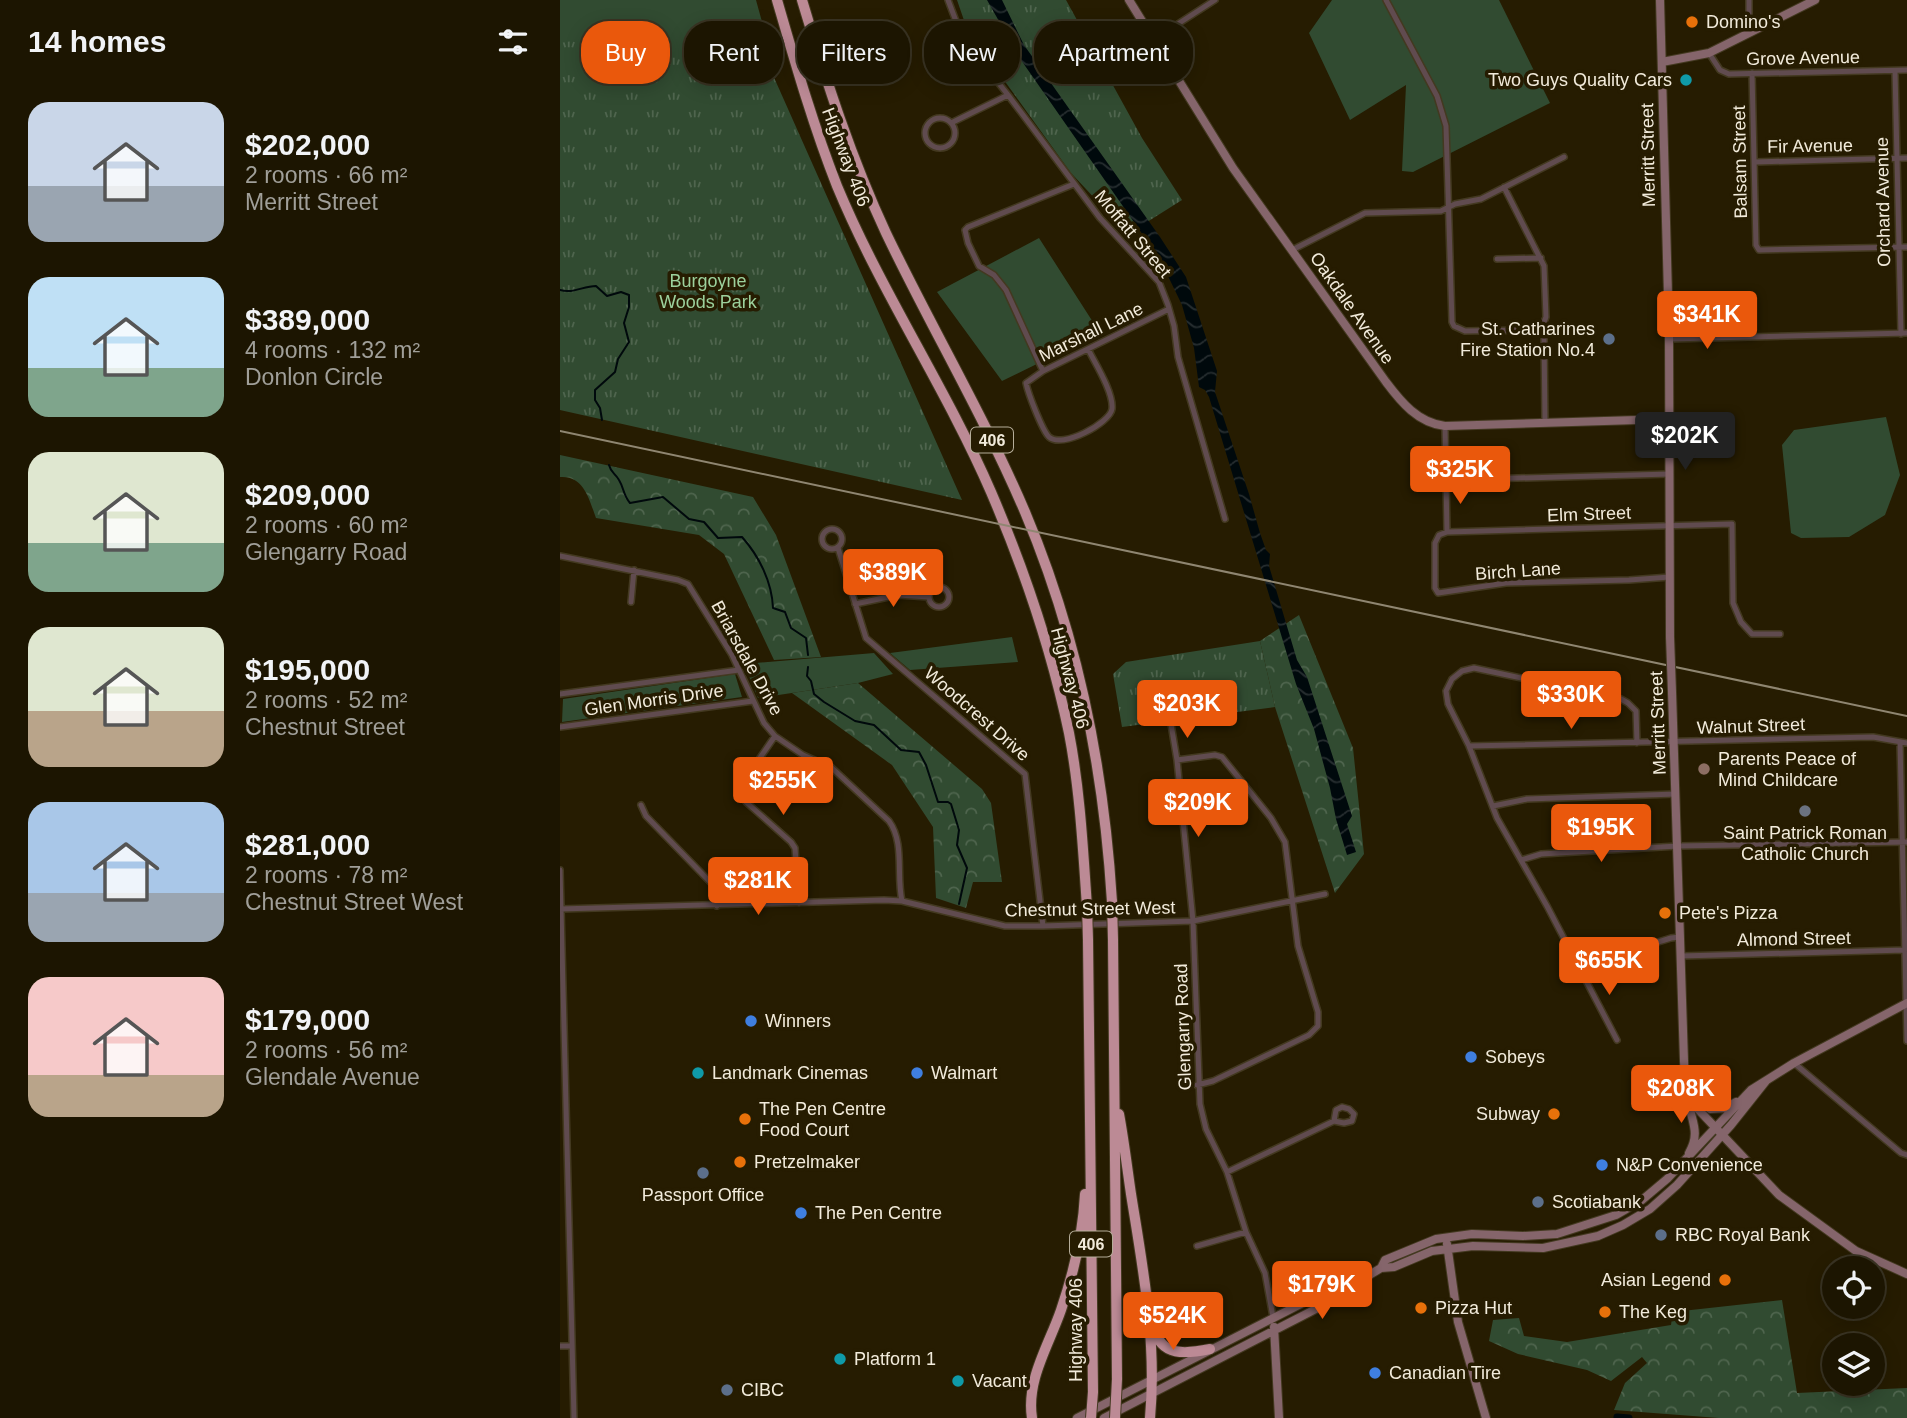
<!DOCTYPE html>
<meta charset="utf-8">
<style>
body{margin:0;font-family:Arial,sans-serif;background:#251e0b;color:#f1f3f6;height:100vh;display:flex;flex-direction:column;font-size:26px;white-space:nowrap}
*{box-sizing:border-box;margin:0}
p{font-size:23px;color:#a09f99}
.icon{flex:none;width:38px;height:38px;fill:none;stroke:currentColor;stroke-width:2;stroke-linecap:round;stroke-linejoin:round}
.map{position:relative;flex:1;overflow:hidden}
.sheet{display:flex;flex-direction:column;background:#1c1501;width:560px}
.sheet>*{flex:none}
.banner{position:absolute;left:21px;top:21px;width:665px;height:63px;display:flex;gap:14px}
.controls{position:absolute;left:1262px;top:1256px;display:grid;gap:14px}
.controls a{display:grid;place-items:center;width:63px;height:63px;border-radius:50%;background:#1c1501;box-shadow:0 4px 18px #0003,0 0 0 2px #3a3423;font-size:35px}
.price{position:absolute;translate:-50% -60px;padding:0 16px;border-radius:7px;background:#ea580c;color:#fff;font-size:23px;line-height:46px;filter:drop-shadow(0 2px 4px #0008)}
.price::after{content:'';position:absolute;left:50%;top:42px;width:21px;height:16px;margin-left:-10px;background:inherit;clip-path:polygon(0 0,100% 0,50% 100%)}
.price.on{background:#222;color:#fff}
ul{padding:0;list-style:none}
li{display:flex;align-items:center;gap:21px;height:175px;padding:0 28px}
li span{display:grid;place-items:center;flex:none;width:196px;height:140px;border-radius:21px;color:#555}
li>.icon{margin-inline-start:auto}
span .icon{width:84px;height:84px;fill:#fffc;stroke-width:1}
li b{font-size:30px}
h2{display:flex;justify-content:space-between;align-items:center;height:84px;padding:0 28px;font-size:30px}
.tag{padding:0 24px;border-radius:28px;background:#1c1501;box-shadow:0 4px 18px #0003,0 0 0 2px #3a3423;font-size:24px;line-height:63px}
.tag.on{background:#ea580c;color:#fff}
main{display:flex;flex:1;min-height:0}
.map>svg:first-child{display:block}
.grass{fill:#314b31}
.forest{fill:url(#forest-crowns)}
.park{fill:url(#park-tufts)}
.water{fill:url(#water-waves)}
.lines{fill:none;stroke-linecap:round;stroke-linejoin:round}
.stream{stroke:#00090c;stroke-width:2}
.canal{stroke:#00090c;stroke-width:7}
.street-casing{stroke:#433920;stroke-width:8}
.secondary-casing{stroke:#433920;stroke-width:10}
.highway-casing{stroke:#433920;stroke-width:12}
.street{stroke:#604b4f;stroke-width:5}
.secondary{stroke:#85656b;stroke-width:8}
.highway{stroke:#bc8a95;stroke-width:10}
.rail{stroke:#8f8671;stroke-width:2}
.secondary-bridge-casing{stroke:#433920;stroke-width:10;stroke-linecap:butt}
.highway-bridge-casing{stroke:#433920;stroke-width:12;stroke-linecap:butt}
.secondary-bridge{stroke:#85656b;stroke-width:8}
.highway-bridge{stroke:#bc8a95;stroke-width:10}
.food-dot{fill:#e8710a;stroke:#261c01;stroke-width:2.5}
.culture-dot{fill:#0f9aa8;stroke:#261c01;stroke-width:2.5}
.service-dot{fill:#5c6f8a;stroke:#261c01;stroke-width:2.5}
.education-dot{fill:#8d6e63;stroke:#261c01;stroke-width:2.5}
.worship-dot{fill:#6b7280;stroke:#261c01;stroke-width:2.5}
.shop-dot{fill:#3f7fe0;stroke:#261c01;stroke-width:2.5}
.labels{text-anchor:middle;stroke-width:7;stroke-linejoin:round;paint-order:stroke}
.shield{fill:#261c01;stroke:#b5ad9a;stroke-width:2}
.shield-label{font-size:16px;font-weight:bold;fill:#f2ebdb}
.poi-label{font-size:18px;fill:#f2ebdb;stroke:#261c01;text-anchor:start}
.street-label{font-size:18px;fill:#f2ebdb;stroke:#261c01}
.park-label{font-size:18px;fill:#9cd19c;stroke:#261c01}
</style>
<main>
<section class="sheet">
<h2>14 homes<svg class="icon" aria-label="filters" viewBox="0 0 24 24"><path d="M4 7h16M4 17h16"/><circle cx="9" cy="7" r="2"/><circle cx="15" cy="17" r="2"/></svg></h2>
<ul>
<li><span style="background:linear-gradient(#c9d6e8 60%,#9aa5b1 0)"><svg class="icon" aria-label="home" viewBox="0 0 24 24"><path d="M3 11l9-7 9 7M6 9v11h12V9"/></svg></span><div><b>$202,000</b><p>2 rooms · 66 m²</p><p>Merritt Street</p></div></li>
<li><span style="background:linear-gradient(#bfe0f5 65%,#7fa58c 0)"><svg class="icon" aria-label="home" viewBox="0 0 24 24"><path d="M3 11l9-7 9 7M6 9v11h12V9"/></svg></span><div><b>$389,000</b><p>4 rooms · 132 m²</p><p>Donlon Circle</p></div></li>
<li><span style="background:linear-gradient(#dfe7d0 65%,#7fa58c 0)"><svg class="icon" aria-label="home" viewBox="0 0 24 24"><path d="M3 11l9-7 9 7M6 9v11h12V9"/></svg></span><div><b>$209,000</b><p>2 rooms · 60 m²</p><p>Glengarry Road</p></div></li>
<li><span style="background:linear-gradient(#dfe7d0 60%,#b9a48a 0)"><svg class="icon" aria-label="home" viewBox="0 0 24 24"><path d="M3 11l9-7 9 7M6 9v11h12V9"/></svg></span><div><b>$195,000</b><p>2 rooms · 52 m²</p><p>Chestnut Street</p></div></li>
<li><span style="background:linear-gradient(#a9c7e8 65%,#9aa5b1 0)"><svg class="icon" aria-label="home" viewBox="0 0 24 24"><path d="M3 11l9-7 9 7M6 9v11h12V9"/></svg></span><div><b>$281,000</b><p>2 rooms · 78 m²</p><p>Chestnut Street West</p></div></li>
<li><span style="background:linear-gradient(#f6c9c9 70%,#b9a48a 0)"><svg class="icon" aria-label="home" viewBox="0 0 24 24"><path d="M3 11l9-7 9 7M6 9v11h12V9"/></svg></span><div><b>$179,000</b><p>2 rooms · 56 m²</p><p>Glendale Avenue</p></div></li>
</ul>
</section>
<div class="map">
<svg width="1347" height="1418" viewBox="0 0 1347 1418">
<defs>
<pattern id="forest-crowns" width="20" height="18" patternUnits="userSpaceOnUse" patternTransform="scale(1.75)"><rect width="20" height="18" fill="#314b31"/><path d="M2 6a3 3 0 1 1 6 0M12 15a3 3 0 1 1 6 0" fill="none" stroke="#4f654e"/></pattern>
<pattern id="park-tufts" width="24" height="20" patternUnits="userSpaceOnUse" patternTransform="scale(1.75)"><rect width="24" height="20" fill="#314b31"/><path d="M3 7l-1-3M5 7V3M7 7l1-3M15 17l-1-3M17 17v-4M19 17l1-3" fill="none" stroke="#4f654e"/></pattern>
<pattern id="water-waves" width="16" height="10" patternUnits="userSpaceOnUse" patternTransform="scale(1.75)"><rect width="16" height="10" fill="#00090c"/><path d="M0 5q4-4 8 0t8 0" fill="none" stroke="#262d2f"/></pattern>
</defs>
<rect width="100%" height="100%" fill="#261c01"/>
<!-- grass -->
<path class="grass" d="M0,0H196L215,69L0,55Z
M772,0H939L990,103L853,172L842,171L846,85L790,120L749,33Z
M479,238L540,333L442,381L377,292Z
M1326,417L1340,475L1325,515L1289,537L1241,538L1231,533L1222,445L1234,430Z
M452,637L458,662L350,670L330,653Z
M314,653L333,674L298,683L198,698L184,664Z
M175,674L182,697L2,722L3,699Z"/>
<!-- forest -->
<path class="forest" d="M0,455L193,497L216,535L261,657L214,660L164,554L139,535L36,518C29,499 24,475 0,477Z
M739,615L793,748L804,854L775,893L715,707L700,641Z
M298,683L422,789L431,803L442,882H413L406,908L376,898L373,827L332,765L232,693Z
M1222,1300L1237,1393L1347,1388V1418H1159L1054,1410L1065,1383L1087,1363L1082,1357L1051,1381L1027,1370L958,1354L929,1341L933,1320L959,1318L964,1336L1007,1342L1111,1325L1113,1312Z"/>
<!-- park -->
<path class="park" d="M397,0H506L582,138L622,200L568,234L511,173L407,29Z
M38,37L97,39L212,73L402,500L0,410V43Z
M700,641L715,707L562,727L553,674L566,662Z"/>
<!-- water -->
<path class="water" d="M427,0H442L464,45L600,237L626,277L657,371L655,392L689,494L700,533L706,550L710,554L709,566L737,660L747,677L792,816L787,824L796,852L787,855L776,819L770,788L754,729L736,684L649,397L645,390L639,387L634,348L622,305L607,274L583,235L461,60Z"/>
<g class="lines">
<!-- stream -->
<path class="stream" d="M0,290C13,294 23,286 36,286L47,296L61,292L69,295V307L64,323L69,342L58,359L55,372L35,390V400L40,408L42,420
M49,465C51,473 55,473 59,480C64,488 63,495 70,503L103,497L129,519L144,522L158,538L182,537C199,556 212,582 213,608L225,612L231,628L246,638L248,655
M248,667L247,676L251,681L254,694L264,702L295,721L314,725L341,750L359,752L366,765L378,802H388L391,804L399,830L397,845L407,868L399,904"/>
<!-- canal -->
<path class="canal" d="M1057,1417L1069,1418"/>
<defs>
<path id="street" d="M388,0L399,29L407,43L448,95L540,218L599,282L608,305L614,326L618,357L665,519
M826,0L877,96L886,126L892,322L894,326L905,331L971,330L980,332L984,336L985,422
M1189,0V31
M593,40L655,0
M1149,53L1160,70L1169,74L1347,70
M1335,71L1341,334
M1192,73L1196,245L1199,250L1347,247
M365 133a15 15 0 1 1 30 0a15 15 0 1 1-30 0Z
M391,123L448,95
M1195,162L1347,158
M944,187L984,266L986,317L980,332
M732,250L805,213L881,211L895,204L921,199L1004,157
M937,259L981,258
M1109,339L1347,333
M528,349C535,363 554,393 552,409C550,423 502,449 489,437C482,430 468,393 466,383L483,371L609,309
M483,371L446,290L434,275L419,266L408,243L405,230L408,227L514,184
M885,426L887,532
M886,480L1110,474
M262 539a10 10 0 1 1 20 0a10 10 0 1 1-20 0Z
M278,548L306,638L465,774L483,926
M0,556L118,580L128,584L172,655L204,723L215,736L243,755L272,768L329,821C345,843 336,875 342,901
M1110,577L1069,580L946,583L878,593L875,588V543L879,535L887,532L1172,524L1173,603L1181,622L1192,634H1220
M369 597a10 10 0 1 1 20 0a10 10 0 1 1-20 0Z
M71,602L74,570
M295,604L338,595L369,597
M0,694L179,670
M611,724L617,760L633,921L640,1104L646,1129L667,1172L686,1232L705,1273L713,1317
M0,727L193,701
M215,736L182,784L181,794L186,802L231,842L235,848L239,903
M1340,742L1347,1041
M909,746L1313,737L1347,743
M617,760L655,755L662,757L711,818L725,842L738,946L758,1012V1026L749,1035L653,1081L637,1085
M81,805L86,816L155,887L157,906
M933,806L967,799L1116,794
M961,860L981,854L1118,846L1347,842
M0,870L14,1418
M0,909L324,900L342,901L445,926H483L633,921L765,894
M1121,956L1345,950
M1018,967L1111,938L1120,937
M1057,1040L987,906L937,818L909,746L888,704L886,691L892,679L902,671L914,668L1061,699L1068,703L1076,711L1077,743
M1234,1063L1341,1153L1347,1155
M667,1172L774,1121L784,1123L792,1121L794,1114L789,1109L782,1107L776,1110L774,1121
M637,1246L686,1232
M0,1346H12"/>
<path id="secondary" d="M569,0L673,168L826,382C841,402 858,423 885,426L1109,419
M1100,0L1109,332L1110,637
M1102,62L1149,53L1255,0
M1112,692L1124,1061L1125,1081L1135,1106L1219,1195L1296,1251L1347,1274
M1132,1097L1150,1109L1166,1108L1176,1102
M1129,1153C1143,1129 1127,1117 1129,1095
M887,1244L898,1322L926,1418
M821,1268L825,1260L876,1239L912,1234L963,1236L997,1234L1056,1215L1082,1200L1107,1179L1191,1090L1234,1063L1347,1003
M714,1327L719,1418
M517,1418L776,1286H791
M544,1418L783,1295L791,1286L821,1268L834,1267L872,1251L913,1246L983,1248L1038,1236L1063,1225L1090,1209L1117,1185L1171,1125L1206,1081"/>
<path id="highway" d="M217,0C235,62 253,125 277,186C321,292 386,388 431,492C464,569 492,652 509,733C520,790 523,849 527,907
M242,0C266,80 291,158 326,233C371,327 424,416 465,512C517,635 544,770 552,902
M528,940L533,1392
M553,940L557,1379
M559,1114C564,1141 567,1167 571,1194C583,1269 597,1342 590,1418
M594,1328C601,1357 626,1354 650,1349
M472,1418C466,1380 489,1345 501,1310C514,1272 523,1234 525,1194"/>
</defs>
<!-- street casing -->
<use href="#street" class="street-casing"/>
<!-- secondary casing -->
<use href="#secondary" class="secondary-casing"/>
<!-- highway casing -->
<use href="#highway" class="highway-casing"/>
<!-- street -->
<use href="#street" class="street"/>
<!-- secondary -->
<use href="#secondary" class="secondary"/>
<!-- highway -->
<use href="#highway" class="highway"/>
<!-- rail -->
<path class="rail" d="M0,431L1347,716"/>
<defs>
<path id="secondary-bridge" d="M1110,637L1112,692"/>
<path id="highway-bridge" d="M552,902L553,940
M527,907L528,940
M531,1418L533,1392
M555,1418L557,1379"/>
</defs>
<!-- secondary-bridge casing -->
<use href="#secondary-bridge" class="secondary-bridge-casing"/>
<!-- highway-bridge casing -->
<use href="#highway-bridge" class="highway-bridge-casing"/>
<!-- secondary-bridge -->
<use href="#secondary-bridge" class="secondary-bridge"/>
<!-- highway-bridge -->
<use href="#highway-bridge" class="highway-bridge"/>
</g>
<!-- markers -->
<g class="food-dot">
<circle cx="1132" cy="22" r="7"/>
<circle cx="1105" cy="913" r="7"/>
<circle cx="994" cy="1114" r="7"/>
<circle cx="185" cy="1119" r="7"/>
<circle cx="180" cy="1162" r="7"/>
<circle cx="1165" cy="1280" r="7"/>
<circle cx="861" cy="1308" r="7"/>
<circle cx="1045" cy="1312" r="7"/>
</g>
<g class="culture-dot">
<circle cx="1126" cy="80" r="7"/>
<circle cx="138" cy="1073" r="7"/>
<circle cx="280" cy="1359" r="7"/>
<circle cx="398" cy="1381" r="7"/>
</g>
<g class="service-dot">
<circle cx="1049" cy="339" r="7"/>
<circle cx="143" cy="1173" r="7"/>
<circle cx="978" cy="1202" r="7"/>
<circle cx="1101" cy="1235" r="7"/>
<circle cx="167" cy="1390" r="7"/>
</g>
<circle class="education-dot" cx="1144" cy="769" r="7"/>
<circle class="worship-dot" cx="1245" cy="811" r="7"/>
<g class="shop-dot">
<circle cx="191" cy="1021" r="7"/>
<circle cx="911" cy="1057" r="7"/>
<circle cx="357" cy="1073" r="7"/>
<circle cx="1042" cy="1165" r="7"/>
<circle cx="241" cy="1213" r="7"/>
<circle cx="815" cy="1373" r="7"/>
</g>
<g class="labels">
<!-- shield labels -->
<g class="shield">
<rect x="411" y="427.5" width="42" height="25" rx="5"/>
<rect x="510" y="1231.5" width="42" height="25" rx="5"/>
</g>
<g class="shield-label">
<text x="432" y="446">406</text>
<text x="531" y="1250">406</text>
</g>
<!-- poi labels -->
<g class="poi-label">
<text x="1146" y="28">Domino's</text>
<text x="1112" y="86" text-anchor="end">Two Guys Quality Cars</text>
<text x="1035" y="335" text-anchor="end">St. Catharines<tspan x="1035" dy="21">Fire Station No.4</tspan></text>
<text x="1158" y="765">Parents Peace of<tspan x="1158" dy="21">Mind Childcare</tspan></text>
<text x="1245" y="839" text-anchor="middle">Saint Patrick Roman<tspan x="1245" dy="21">Catholic Church</tspan></text>
<text x="1119" y="919">Pete's Pizza</text>
<text x="205" y="1027">Winners</text>
<text x="925" y="1063">Sobeys</text>
<text x="152" y="1079">Landmark Cinemas</text>
<text x="371" y="1079">Walmart</text>
<text x="199" y="1115">The Pen Centre<tspan x="199" dy="21">Food Court</tspan></text>
<text x="980" y="1120" text-anchor="end">Subway</text>
<text x="194" y="1168">Pretzelmaker</text>
<text x="1056" y="1171">N&amp;P Convenience</text>
<text x="143" y="1201" text-anchor="middle">Passport Office</text>
<text x="992" y="1208">Scotiabank</text>
<text x="255" y="1219">The Pen Centre</text>
<text x="1115" y="1241">RBC Royal Bank</text>
<text x="1151" y="1286" text-anchor="end">Asian Legend</text>
<text x="875" y="1314">Pizza Hut</text>
<text x="1059" y="1318">The Keg</text>
<text x="294" y="1365">Platform 1</text>
<text x="829" y="1379">Canadian Tire</text>
<text x="412" y="1387">Vacant</text>
<text x="181" y="1396">CIBC</text>
</g>
<!-- street labels -->
<g class="street-label">
<text transform="translate(1243 58) rotate(-1)" y="6">Grove Avenue</text>
<text transform="translate(1250 146) rotate(-1)" y="6">Fir Avenue</text>
<text transform="translate(1088 155) rotate(-91)" y="6">Merritt Street</text>
<text transform="translate(286 157) rotate(69)" y="6">Highway 406</text>
<text transform="translate(1180 162) rotate(-91)" y="6">Balsam Street</text>
<text transform="translate(1323 202) rotate(-91)" y="6">Orchard Avenue</text>
<text transform="translate(573 234) rotate(50)" y="6">Moffatt Street</text>
<text transform="translate(792 308) rotate(55)" y="6">Oakdale Avenue</text>
<text transform="translate(531 332) rotate(-26)" y="6">Marshall Lane</text>
<text transform="translate(1029 514) rotate(-2)" y="6">Elm Street</text>
<text transform="translate(958 571) rotate(-4)" y="6">Birch Lane</text>
<text transform="translate(187 658) rotate(61)" y="6">Briarsdale Drive</text>
<text transform="translate(510 678) rotate(75)" y="6">Highway 406</text>
<text transform="translate(94 700) rotate(-8)" y="6">Glen Morris Drive</text>
<text transform="translate(417 714) rotate(41)" y="6">Woodcrest Drive</text>
<text transform="translate(1098 723) rotate(-92)" y="6">Merritt Street</text>
<text transform="translate(1191 726) rotate(-2)" y="6">Walnut Street</text>
<text transform="translate(530 909) rotate(-1)" y="6">Chestnut Street West</text>
<text transform="translate(1234 939) rotate(-1)" y="6">Almond Street</text>
<text transform="translate(623 1027) rotate(-92)" y="6">Glengarry Road</text>
<text transform="translate(516 1330) rotate(-90)" y="6">Highway 406</text>
</g>
<!-- park labels -->
<g class="park-label">
<text x="148" y="287">Burgoyne<tspan x="148" dy="21">Woods Park</tspan></text>
</g>
</g>
</svg>
<div class="controls">
<a><svg class="icon" aria-label="locate" viewBox="0 0 24 24"><circle cx="12" cy="12" r="6"/><path d="M12 2v4M12 18v4M2 12h4M18 12h4"/></svg></a>
<a><svg class="icon" aria-label="layers" viewBox="0 0 24 24"><path d="M12 4l9 5-9 5-9-5zM3 14l9 5 9-5"/></svg></a>
</div>
<b class="price" style="left:1147px;top:351px">$341K</b>
<b class="price on" style="left:1125px;top:472px">$202K</b>
<b class="price" style="left:900px;top:506px">$325K</b>
<b class="price" style="left:333px;top:609px">$389K</b>
<b class="price" style="left:1011px;top:731px">$330K</b>
<b class="price" style="left:627px;top:740px">$203K</b>
<b class="price" style="left:223px;top:817px">$255K</b>
<b class="price" style="left:638px;top:839px">$209K</b>
<b class="price" style="left:1041px;top:864px">$195K</b>
<b class="price" style="left:198px;top:917px">$281K</b>
<b class="price" style="left:1049px;top:997px">$655K</b>
<b class="price" style="left:1121px;top:1125px">$208K</b>
<b class="price" style="left:762px;top:1321px">$179K</b>
<b class="price" style="left:613px;top:1352px">$524K</b>
<div class="banner">
<a class="tag on">Buy</a>
<a class="tag">Rent</a>
<a class="tag">Filters</a>
<a class="tag">New</a>
<a class="tag">Apartment</a>
</div>
</div>
</main>
